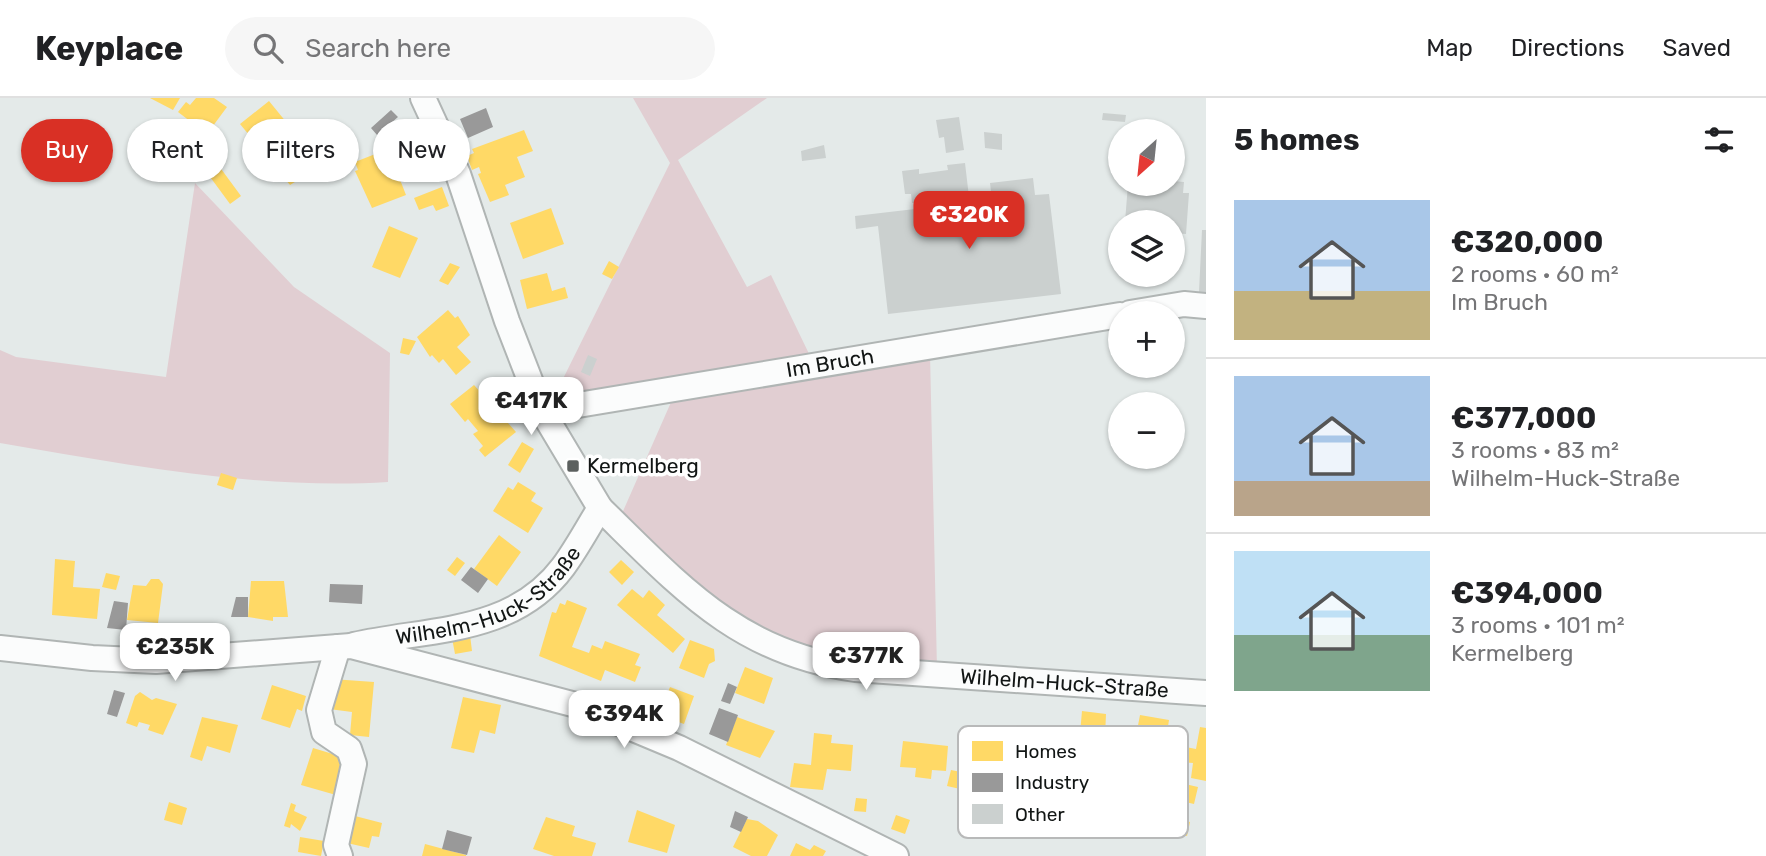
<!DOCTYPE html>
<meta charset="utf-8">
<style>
body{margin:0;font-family:Rubik,sans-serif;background:#f6f6f6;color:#202124;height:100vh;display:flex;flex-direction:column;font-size:26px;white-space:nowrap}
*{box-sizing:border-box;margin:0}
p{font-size:23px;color:#757577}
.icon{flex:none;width:38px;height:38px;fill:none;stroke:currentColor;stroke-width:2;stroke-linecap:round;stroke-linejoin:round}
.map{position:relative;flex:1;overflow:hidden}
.details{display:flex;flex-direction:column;background:#fff;width:560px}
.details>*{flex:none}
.guide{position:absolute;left:21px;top:21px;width:665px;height:63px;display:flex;gap:14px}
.needle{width:46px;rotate:207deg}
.controls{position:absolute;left:1108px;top:21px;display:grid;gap:14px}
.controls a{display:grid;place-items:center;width:77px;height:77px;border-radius:50%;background:#fff;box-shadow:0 2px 5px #0004;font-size:35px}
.price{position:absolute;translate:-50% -60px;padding:0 16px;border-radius:14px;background:#fff;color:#222;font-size:23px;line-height:46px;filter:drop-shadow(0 2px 4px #0008)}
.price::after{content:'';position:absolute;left:50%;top:42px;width:21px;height:16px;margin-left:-10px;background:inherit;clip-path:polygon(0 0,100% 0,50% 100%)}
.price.selected{background:#d93025;color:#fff}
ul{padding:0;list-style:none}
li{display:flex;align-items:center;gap:21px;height:175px;padding:0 28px}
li+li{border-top:2px solid #e0e0e0}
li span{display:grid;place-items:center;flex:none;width:196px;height:140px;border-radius:0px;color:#555}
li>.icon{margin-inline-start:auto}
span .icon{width:84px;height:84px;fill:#fffc;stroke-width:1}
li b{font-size:30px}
h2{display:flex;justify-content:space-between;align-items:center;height:84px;padding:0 28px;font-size:30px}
.chip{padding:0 24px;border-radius:32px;background:#fff;box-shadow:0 2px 5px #0004;font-size:24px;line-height:63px}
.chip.selected{background:#d93025;color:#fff}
header{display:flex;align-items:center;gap:42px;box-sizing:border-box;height:98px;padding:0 35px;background:#fff;border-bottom:2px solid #e0e0e0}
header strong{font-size:33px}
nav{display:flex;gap:38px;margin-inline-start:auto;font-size:24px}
.search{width:490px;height:63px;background:#f6f6f6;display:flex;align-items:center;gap:18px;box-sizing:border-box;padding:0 24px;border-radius:38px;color:#757577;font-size:26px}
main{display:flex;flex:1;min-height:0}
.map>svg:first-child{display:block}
.green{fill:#e1ced2}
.homes{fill:#ffd966}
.industry{fill:#999}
.building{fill:#cbd0cf}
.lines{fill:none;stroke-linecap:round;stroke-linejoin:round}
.minor-casing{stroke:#b0b5b4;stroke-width:28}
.minor{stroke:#fbfcfc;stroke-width:24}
.poi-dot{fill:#5c605f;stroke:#fff;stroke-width:2.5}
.labels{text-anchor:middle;stroke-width:7;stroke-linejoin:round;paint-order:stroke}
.street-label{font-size:21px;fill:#121615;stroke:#fff}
.poi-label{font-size:21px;fill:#121615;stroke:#fff;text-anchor:start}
.key{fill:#fff;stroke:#b8b9b9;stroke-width:2}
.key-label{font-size:19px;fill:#121615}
</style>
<header>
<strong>Keyplace</strong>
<div class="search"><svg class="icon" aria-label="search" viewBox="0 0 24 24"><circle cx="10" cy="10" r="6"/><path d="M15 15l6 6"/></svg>Search here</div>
<nav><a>Map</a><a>Directions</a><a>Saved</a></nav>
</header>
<main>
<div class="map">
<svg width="1206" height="758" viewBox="0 0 1206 758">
<rect width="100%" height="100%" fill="#e4eae9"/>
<!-- green -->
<path class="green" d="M633,0H767L678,62L747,189L771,177L812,262L552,303L670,65Z
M195,85L294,189L390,255L388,384C258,392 128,367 0,345V252L16,259L166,279Z
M930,255L937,571L855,566L755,537L620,420L672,302Z"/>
<!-- homes -->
<path class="homes" d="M150,0H180L173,12Z
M196,0H214L227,9L207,36L178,14L186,4L190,7Z
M269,3L318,63L308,71L311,74L290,87L240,26Z
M524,32L533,53L517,59L525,79L505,87L509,97L490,104L478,76L481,75L479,69L472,72L467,58L474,55L472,51Z
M200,43L215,52L204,71L189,61Z
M388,51L406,97L372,110L355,73L358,72L355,64Z
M216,64L241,98L230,106L205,72Z
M442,89L449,108L436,113L433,107L419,112L414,100Z
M551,110L564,146L523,161L510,125Z
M389,128L418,140L400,180L372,169Z
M609,163L619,169L612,181L602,176Z
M450,165L460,169L448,187L439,183Z
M547,175L552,193L565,189L568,200L527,211L520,182Z
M448,212L455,220L458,218L470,237L457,249L471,264L456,277L443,261L439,265L432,257L430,259L417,239Z
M403,240L416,243L409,257L400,255Z
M474,287L516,334L485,359L479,352L483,348L473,336L478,333L468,321L465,324L450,306Z
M522,344L534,351L520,375L508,367Z
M221,375L237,380L233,392L217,387Z
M518,384L536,395L531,403L543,410L528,435L493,413L508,389L513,392Z
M499,437L521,454L497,488L474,471Z
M457,459L465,465L455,478L447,472Z
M55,461L75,463L73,489L100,491L97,521L52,517Z
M621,462L634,474L622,487L609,474Z
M106,475L120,478L116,492L102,489Z
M151,481H159L163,486L158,525L127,522L133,487L146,488Z
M251,483H284L288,519H273V523L248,519Z
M632,491L643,500L649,492L665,507L657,517L685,541L673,555L617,507Z
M567,502L587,510L572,549L589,555L592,547L602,551L605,543L640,556L635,567L641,569L635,584L605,572L601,583L539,558L552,514L556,515L560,505L565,507Z
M470,537L472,553L455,556L452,540Z
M690,542L714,551L715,563L709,566L704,580L679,570Z
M745,569L773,580L764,606L735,595Z
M332,581L374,584L369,639L350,637L352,614L329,611Z
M272,587L306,598L302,613L297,611L290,630L261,621Z
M670,589L694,598L684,626L659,617Z
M140,594L152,602L156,600L177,606L163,637L148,632L150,627L139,624L137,629L126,625L135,598Z
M463,599L501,607L495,636L480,632L474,655L451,650Z
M1082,613L1106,616L1104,661L1078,658Z
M1140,617L1169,622L1165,648L1135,643Z
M202,619L238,627L230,655L207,648L202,663L190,659Z
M737,619L775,633L760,660L726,647Z
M990,628L1041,640L1035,667L1026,665L1025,670L1004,668L1005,666L996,664L997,659L984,656Z
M1200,629L1206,630V683L1191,680L1193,665L1167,663L1170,646L1196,651Z
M814,635L832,637L831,645L853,647L851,673L827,671L823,692L790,689L794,665L811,667Z
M903,643L948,648L946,673L932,672L931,681L915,679L916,670L900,669Z
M313,650L346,660L336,697L301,687Z
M965,653L977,655L969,693L947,688L951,672L961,674Z
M1172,683L1198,689L1194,706L1168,700Z
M856,700L867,701L866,714L854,713Z
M169,704L187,710L182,727L164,722Z
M291,705L296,707L294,713L307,719L300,733L291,726L290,730L284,728Z
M637,712L675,727L667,755L628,744Z
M896,717L910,722L905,736L891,731Z
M355,718L382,725L379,739L372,738L369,750L347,745Z
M546,719L575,728L572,738L596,745L592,758H554L533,751Z
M1175,720L1190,724L1187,738L1172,734Z
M747,721L758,723L778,737L767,758H751L733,749Z
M300,739L324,743L321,758L298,754Z
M796,745L810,752L814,747L826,753L823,758H790Z
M425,746L466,757V758H422Z"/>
<!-- industry -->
<path class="industry" d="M486,10L493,29L468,40L460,21Z
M391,12L398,19L377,37L371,30Z
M471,469L488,481L478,495L461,482Z
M330,486L363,487L362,506L329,504Z
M236,499H248V519H231Z
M114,503L128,505L126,532L107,530Z
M728,585L737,589L730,606L721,603Z
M114,592L125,595L117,619L107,616Z
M719,610L738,617L728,644L709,636Z
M735,713L748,719L741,734L730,729Z
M447,732L472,739L467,757L442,751Z"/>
<!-- building -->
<path class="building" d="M1103,15L1126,17L1125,24L1102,22Z
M959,19L964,52L946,55L944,39L939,40L936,22Z
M984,34L1002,36V52L985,50Z
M824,47L826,60L802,63L801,53Z
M965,65L969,99L912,105L911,96H905L902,73L919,71V76L948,72L947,67Z
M1033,80L1035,97L1049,96L1061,196L888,216L878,128L856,131L855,118L992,102L990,85Z
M1172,83L1184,84L1183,95H1189L1186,136L1172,135V124H1125L1128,86H1172Z
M1202,132H1206V194H1199Z
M588,257L597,261L590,278L581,274Z"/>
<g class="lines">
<defs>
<g id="minor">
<path d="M1130,215L1184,206L1206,208"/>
<path id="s1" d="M542,313L1120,217"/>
<path id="s2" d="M600,410C680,488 738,555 855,571L1206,595"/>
<path id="s3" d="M354,547C428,530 512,537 563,469C577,450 588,429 600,410L542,313L507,223L458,76L423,0"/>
<path d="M338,549L319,612L324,634L349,651L354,666L336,747L340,758"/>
<path d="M0,550L92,560L156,563L351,548L576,607L679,650L896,758"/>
</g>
</defs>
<!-- minor casing -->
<use href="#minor" class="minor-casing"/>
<!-- minor -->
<use href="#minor" class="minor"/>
</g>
<!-- markers -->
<rect class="poi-dot" x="566" y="361" width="14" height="14" rx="3.5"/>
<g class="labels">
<!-- street labels -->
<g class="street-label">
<text dy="7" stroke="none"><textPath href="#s1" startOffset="292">Im Bruch</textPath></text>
<text dy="7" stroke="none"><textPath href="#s3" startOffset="147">Wilhelm-Huck-Straße</textPath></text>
<text dy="7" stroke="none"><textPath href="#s2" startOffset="518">Wilhelm-Huck-Straße</textPath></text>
</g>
<!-- poi labels -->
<g class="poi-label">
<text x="587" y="375">Kermelberg</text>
</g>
</g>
<!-- legend -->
<rect x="958" y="628" width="230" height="112" rx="10" class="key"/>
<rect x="972" y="643" width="31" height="20" fill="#ffd966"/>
<rect x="972" y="675" width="31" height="19" fill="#999"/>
<rect x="972" y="706" width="31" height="20" fill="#cbd0cf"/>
<g class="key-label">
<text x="1015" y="660">Homes</text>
<text x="1015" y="691">Industry</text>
<text x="1015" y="723">Other</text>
</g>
</svg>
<div class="controls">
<a><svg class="needle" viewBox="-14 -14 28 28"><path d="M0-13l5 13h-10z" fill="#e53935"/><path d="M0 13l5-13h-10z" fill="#757577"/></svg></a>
<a><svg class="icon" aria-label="layers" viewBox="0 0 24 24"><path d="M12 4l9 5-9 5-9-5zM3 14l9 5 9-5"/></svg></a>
<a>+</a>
<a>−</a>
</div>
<b class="price selected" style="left:969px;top:153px">€320K</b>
<b class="price" style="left:531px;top:339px">€417K</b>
<b class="price" style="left:175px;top:585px">€235K</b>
<b class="price" style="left:866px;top:594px">€377K</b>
<b class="price" style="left:624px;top:652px">€394K</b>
<div class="guide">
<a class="chip selected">Buy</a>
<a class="chip">Rent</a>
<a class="chip">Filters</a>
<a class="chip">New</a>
</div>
</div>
<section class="details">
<h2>5 homes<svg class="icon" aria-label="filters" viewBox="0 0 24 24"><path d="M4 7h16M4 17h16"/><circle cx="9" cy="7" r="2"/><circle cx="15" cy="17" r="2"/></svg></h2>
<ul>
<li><span style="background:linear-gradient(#a9c7e8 65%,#c2b280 0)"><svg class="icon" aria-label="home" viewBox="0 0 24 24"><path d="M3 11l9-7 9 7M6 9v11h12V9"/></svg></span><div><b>€320,000</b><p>2 rooms · 60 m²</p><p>Im Bruch</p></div></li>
<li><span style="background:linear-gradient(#a9c7e8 75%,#b9a48a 0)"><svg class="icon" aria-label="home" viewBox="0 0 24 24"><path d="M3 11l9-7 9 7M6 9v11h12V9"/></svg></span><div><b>€377,000</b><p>3 rooms · 83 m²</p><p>Wilhelm-Huck-Straße</p></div></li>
<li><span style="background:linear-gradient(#bfe0f5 60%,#7fa58c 0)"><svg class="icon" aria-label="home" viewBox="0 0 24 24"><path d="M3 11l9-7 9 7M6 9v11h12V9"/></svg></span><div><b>€394,000</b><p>3 rooms · 101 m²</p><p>Kermelberg</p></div></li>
</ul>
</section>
</main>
